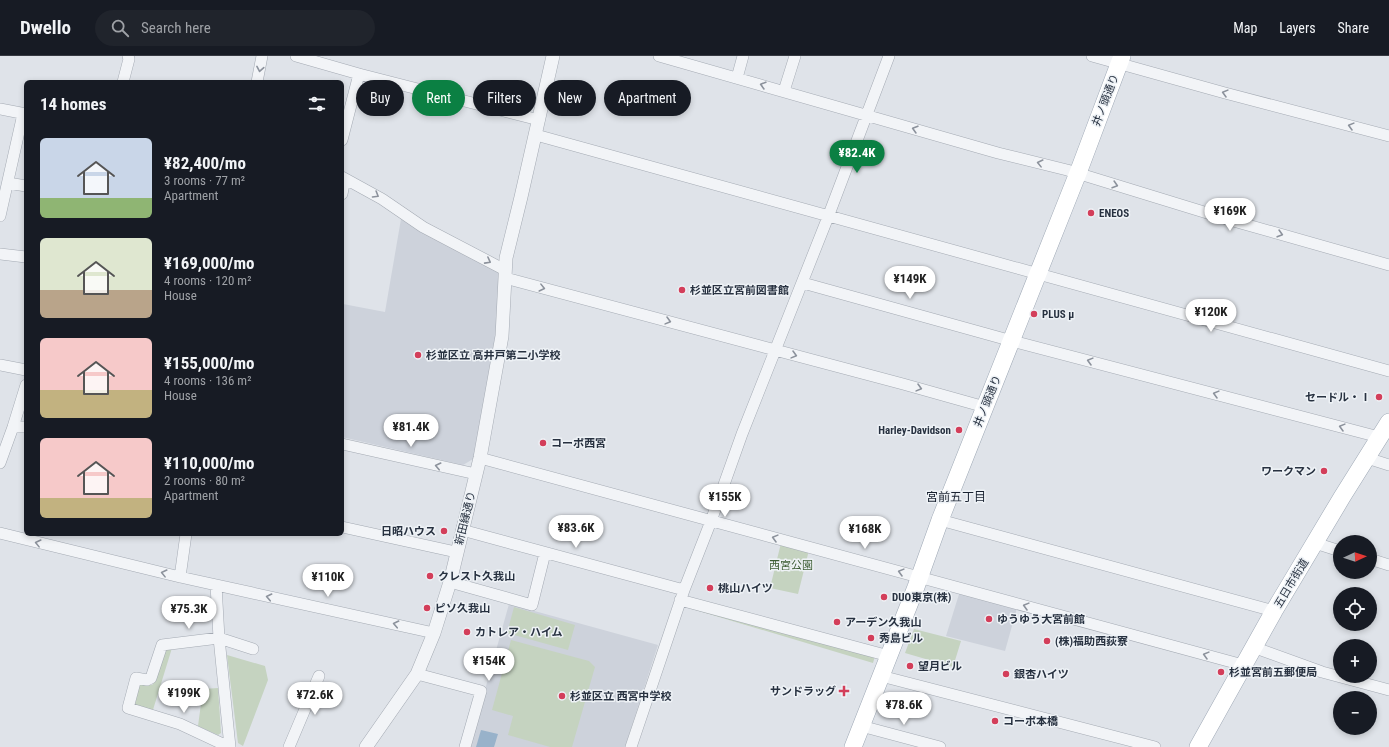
<!DOCTYPE html>
<meta charset="utf-8">
<style>
body{margin:0;font-family:"Roboto Condensed","Noto Sans JP",sans-serif;background:#20242c;color:#f1f3f6;height:100vh;display:flex;flex-direction:column;font-size:15px;white-space:nowrap}
*{box-sizing:border-box;margin:0}
p{font-size:13px;color:#9ea1a6}
.icon{flex:none;width:22px;height:22px;fill:none;stroke:currentColor;stroke-width:2;stroke-linecap:round;stroke-linejoin:round}
.map{position:relative;flex:1;overflow:hidden}
.sheet{position:absolute;left:24px;top:24px;width:320px;height:456px;display:flex;flex-direction:column;background:#171b24;border-radius:6px;box-shadow:0 2px 6px #0003}
.sheet>*{flex:none}
.top-card{position:absolute;left:356px;top:24px;width:380px;height:36px;display:flex;gap:8px}
.needle{width:26px;rotate:87deg}
.controls{position:absolute;left:1333px;top:479px;display:grid;gap:8px}
.controls a{display:grid;place-items:center;width:44px;height:44px;border-radius:50%;background:#171b24;box-shadow:0 2px 6px #0003;font-size:20px}
.price{position:absolute;translate:-50% -34px;padding:0 9px;border-radius:14px;background:#fff;color:#222;font-size:13px;line-height:26px;filter:drop-shadow(0 1px 2px #0008)}
.price::after{content:'';position:absolute;left:50%;top:24px;width:12px;height:9px;margin-left:-6px;background:inherit;clip-path:polygon(0 0,100% 0,50% 100%)}
.price.on{background:#0b8043;color:#fff}
ul{padding:0;list-style:none}
li{display:flex;align-items:center;gap:12px;height:100px;padding:0 16px}
li span{display:grid;place-items:center;flex:none;width:112px;height:80px;border-radius:6px;color:#555}
li>.icon{margin-inline-start:auto}
span .icon{width:48px;height:48px;fill:#fffc;stroke-width:1}
li b{font-size:17px}
h2{display:flex;justify-content:space-between;align-items:center;height:48px;padding:0 16px;font-size:17px}
.chip{padding:0 14px;border-radius:18px;background:#171b24;box-shadow:0 2px 6px #0003;font-size:14px;line-height:36px}
.chip.on{background:#0b8043;color:#fff}
header{display:flex;align-items:center;gap:24px;box-sizing:border-box;height:56px;padding:0 20px;background:#171b24;border-bottom:1px solid #363941}
header strong{font-size:19px}
nav{display:flex;gap:22px;margin-inline-start:auto;font-size:14px}
.search{width:280px;height:36px;background:#20242c;display:flex;align-items:center;gap:10px;box-sizing:border-box;padding:0 14px;border-radius:22px;color:#9ea1a6;font-size:15px}
.map>svg:first-child{display:block}
.built{fill:#cdd2db}
.green{fill:#c5d3c0}
.water{fill:#98b2ca}
.lines{fill:none;stroke-linecap:round;stroke-linejoin:round}
.minor-casing{stroke:#a4aab3;stroke-width:12}
.tertiary-casing{stroke:#a4aab3;stroke-width:14}
.primary-casing{stroke:#9ea8b5;stroke-width:18}
.minor{stroke:#f2f4f7;stroke-width:11}
.tertiary{stroke:#f2f4f7;stroke-width:13}
.primary{stroke:#fff;stroke-width:17}
.oneway{stroke:#8c929c}
.poi-dot{fill:#d33e5a;stroke:#eef2f6;stroke-width:1.5}
.labels{text-anchor:middle;stroke-width:3;stroke-linejoin:round;paint-order:stroke}
.street-label{font-size:11px;fill:#273140;stroke:#eef2f6}
.poi-label{font-size:11px;font-weight:bold;fill:#273140;stroke:#eef2f6;text-anchor:start}
.park-label{font-size:11px;fill:#3d5d34;stroke:#eef2f6}
.neighbourhood-label{font-size:12px;fill:#192231;stroke:#eef2f6}
</style>
<header>
<strong>Dwello</strong>
<div class="search"><svg class="icon" aria-label="search" viewBox="0 0 24 24"><circle cx="10" cy="10" r="6"/><path d="M15 15l6 6"/></svg>Search here</div>
<nav><a>Map</a><a>Layers</a><a>Share</a></nav>
</header>
<div class="map">
<svg width="1389" height="691" viewBox="0 0 1389 691">
<rect width="100%" height="100%" fill="#dfe3e9"/>
<!-- built -->
<path class="built" d="M401,163L499,217L496,276L490,321L473,403L463,409L342,381V254L343,248L385,256Z
M960,535L1017,552L1005,595L946,580Z
M509,548L658,589L625,691H469Z"/>
<!-- green -->
<path class="green" d="M781,487L809,494L798,538L770,532Z
M684,548L875,600L873,607L682,550Z
M514,551L575,569L568,594L507,577Z
M914,573L961,585L953,611L905,597Z
M511,584L589,605L595,611L572,691H550L508,679L513,660L492,654Z
M172,592L152,657L136,651L134,646L139,629H152L156,624L164,595Z
M227,599L265,610L268,624L243,690L238,687Z
M218,632L221,677L218,679L198,670L203,633Z"/>
<!-- water -->
<path class="water" d="M481,674L498,678L494,691H476Z"/>
<g class="lines">
<defs>
<path id="minor" d="M296,0L359,18L539,64
M659,0L998,97L1067,114L1230,164L1389,209
M1092,0L1225,37L1389,80
M737,22L743,0
M123,26L129,3L128,0
M257,26L262,0
M784,35L795,0
M0,53L26,58
M536,79L1389,315
M342,84L359,18
M342,121L382,143L423,171L505,214
M8,127L26,130
M342,138L345,123
M0,160L23,58
M0,198L26,201
M505,222L903,328L985,351
M803,227L1012,285L1379,381
M0,309L26,314
M13,371H26
M342,388L476,418
M480,402L1243,609
M1367,402L1389,409
M0,407L13,371L26,329
M940,464L1274,555
M342,471L456,496
M462,474L684,534
M0,477L180,521L434,577
M1315,487L1340,495
M1370,503L1389,509
M180,521L186,478
M450,526L532,549L545,497
M216,529L219,582L230,691
M680,544L889,600
M1253,591L1322,616L1389,634
M417,618L481,635L465,691
M881,620L1155,691
M861,670L940,691
M229,691L180,668L128,652L136,622L147,624L151,622L162,589L219,582L253,593
M289,691L319,620
M631,691L684,534L711,465L742,378L828,161L889,0"/>
<path id="tertiary" d="M366,691L417,618L434,577L450,526L480,402L502,280L506,202L521,141L553,0"/>
<path id="primary" d="M853,691L916,531L940,464L1078,117L1122,0
M1198,691L1274,555L1342,441L1389,366"/>
</defs>
<!-- minor casing -->
<use href="#minor" class="minor-casing"/>
<!-- tertiary casing -->
<use href="#tertiary" class="tertiary-casing"/>
<!-- primary casing -->
<use href="#primary" class="primary-casing"/>
<!-- minor -->
<use href="#minor" class="minor"/>
<!-- tertiary -->
<use href="#tertiary" class="tertiary"/>
<!-- primary -->
<use href="#primary" class="primary"/>
</g>
<!-- one-way arrows -->
<defs><path id="oneway-chevron" d="M-2-3.5L2.5 0L-2 3.5" fill="none" stroke-width="1.6" stroke-linecap="round" stroke-linejoin="round"/></defs>
<g class="oneway">
<use href="#oneway-chevron" transform="translate(260 13) rotate(100)"/>
<use href="#oneway-chevron" transform="translate(763 29) rotate(-164)"/>
<use href="#oneway-chevron" transform="translate(1225 37) rotate(-165)"/>
<use href="#oneway-chevron" transform="translate(1351 70) rotate(-165)"/>
<use href="#oneway-chevron" transform="translate(915 73) rotate(-164)"/>
<use href="#oneway-chevron" transform="translate(1040 107) rotate(-166)"/>
<use href="#oneway-chevron" transform="translate(1115 129) rotate(17)"/>
<use href="#oneway-chevron" transform="translate(376 139) rotate(31)"/>
<use href="#oneway-chevron" transform="translate(1280 178) rotate(16)"/>
<use href="#oneway-chevron" transform="translate(488 205) rotate(28)"/>
<use href="#oneway-chevron" transform="translate(542 232) rotate(14)"/>
<use href="#oneway-chevron" transform="translate(668 265) rotate(15)"/>
<use href="#oneway-chevron" transform="translate(794 299) rotate(15)"/>
<use href="#oneway-chevron" transform="translate(1090 305) rotate(-165)"/>
<use href="#oneway-chevron" transform="translate(919 332) rotate(15)"/>
<use href="#oneway-chevron" transform="translate(1216 338) rotate(-165)"/>
<use href="#oneway-chevron" transform="translate(1342 371) rotate(-165)"/>
<use href="#oneway-chevron" transform="translate(438 410) rotate(-167)"/>
<use href="#oneway-chevron" transform="translate(775 482) rotate(-165)"/>
<use href="#oneway-chevron" transform="translate(38 487) rotate(-166)"/>
<use href="#oneway-chevron" transform="translate(901 516) rotate(-165)"/>
<use href="#oneway-chevron" transform="translate(164 517) rotate(-166)"/>
<use href="#oneway-chevron" transform="translate(269 541) rotate(-168)"/>
<use href="#oneway-chevron" transform="translate(1026 550) rotate(-165)"/>
<use href="#oneway-chevron" transform="translate(396 568) rotate(-168)"/>
<use href="#oneway-chevron" transform="translate(1206 599) rotate(-165)"/>
</g>
<!-- markers -->
<g class="poi-dot">
<circle cx="1091" cy="157" r="4"/>
<circle cx="682" cy="234" r="4"/>
<circle cx="1034" cy="258" r="4"/>
<circle cx="418" cy="299" r="4"/>
<circle cx="1379" cy="341" r="4"/>
<circle cx="959" cy="374" r="4"/>
<circle cx="543" cy="387" r="4"/>
<circle cx="1324" cy="415" r="4"/>
<circle cx="444" cy="475" r="4"/>
<circle cx="430" cy="520" r="4"/>
<circle cx="710" cy="532" r="4"/>
<circle cx="884" cy="541" r="4"/>
<circle cx="427" cy="552" r="4"/>
<circle cx="989" cy="563" r="4"/>
<circle cx="837" cy="566" r="4"/>
<circle cx="467" cy="576" r="4"/>
<circle cx="871" cy="582" r="4"/>
<circle cx="1047" cy="585" r="4"/>
<circle cx="910" cy="610" r="4"/>
<circle cx="1221" cy="616" r="4"/>
<circle cx="1006" cy="618" r="4"/>
<path d="M842 629h4v4h4v4h-4v4h-4v-4h-4v-4h4z"/>
<circle cx="562" cy="640" r="4"/>
<circle cx="995" cy="665" r="4"/>
</g>
<g class="labels">
<!-- street labels -->
<g class="street-label">
<text transform="translate(1105 44) rotate(-69)" y="4">井ノ頭通り</text>
<text transform="translate(987 345) rotate(-68)" y="4">井ノ頭通り</text>
<text transform="translate(465 462) rotate(-76)" y="4">新田縁通り</text>
<text transform="translate(1291 527) rotate(-59)" y="4">五日市街道</text>
</g>
<!-- poi labels -->
<g class="poi-label">
<text x="1099" y="161">ENEOS</text>
<text x="690" y="238">杉並区立宮前図書館</text>
<text x="1042" y="262">PLUS μ</text>
<text x="426" y="303">杉並区立 高井戸第二小学校</text>
<text x="1371" y="345" text-anchor="end">セードル・Ⅰ</text>
<text x="951" y="378" text-anchor="end">Harley-Davidson</text>
<text x="551" y="391">コーポ西宮</text>
<text x="1316" y="419" text-anchor="end">ワークマン</text>
<text x="436" y="479" text-anchor="end">日昭ハウス</text>
<text x="438" y="524">クレスト久我山</text>
<text x="718" y="536">桃山ハイツ</text>
<text x="892" y="545">DUO東京(株)</text>
<text x="435" y="556">ピソ久我山</text>
<text x="997" y="567">ゆうゆう大宮前館</text>
<text x="845" y="570">アーデン久我山</text>
<text x="475" y="580">カトレア・ハイム</text>
<text x="879" y="586">秀島ビル</text>
<text x="1055" y="589">(株)福助西荻寮</text>
<text x="918" y="614">望月ビル</text>
<text x="1229" y="620">杉並宮前五郵便局</text>
<text x="1014" y="622">銀杏ハイツ</text>
<text x="836" y="639" text-anchor="end">サンドラッグ</text>
<text x="570" y="644">杉並区立 西宮中学校</text>
<text x="1003" y="669">コーポ本橋</text>
</g>
<!-- park labels -->
<g class="park-label">
<text x="791" y="513">西宮公園</text>
</g>
<!-- neighbourhood labels -->
<g class="neighbourhood-label">
<text x="956" y="445">宮前五丁目</text>
</g>
</g>
</svg>
<div class="controls">
<a><svg class="needle" viewBox="-14 -14 28 28"><path d="M0-13l5 13h-10z" fill="#e53935"/><path d="M0 13l5-13h-10z" fill="#9ea1a6"/></svg></a>
<a><svg class="icon" aria-label="locate" viewBox="0 0 24 24"><circle cx="12" cy="12" r="6"/><path d="M12 2v4M12 18v4M2 12h4M18 12h4"/></svg></a>
<a>+</a>
<a>−</a>
</div>
<b class="price on" style="left:857px;top:118px">¥82.4K</b>
<b class="price" style="left:1230px;top:176px">¥169K</b>
<b class="price" style="left:910px;top:244px">¥149K</b>
<b class="price" style="left:1211px;top:277px">¥120K</b>
<b class="price" style="left:411px;top:392px">¥81.4K</b>
<b class="price" style="left:725px;top:462px">¥155K</b>
<b class="price" style="left:576px;top:493px">¥83.6K</b>
<b class="price" style="left:865px;top:494px">¥168K</b>
<b class="price" style="left:328px;top:542px">¥110K</b>
<b class="price" style="left:189px;top:574px">¥75.3K</b>
<b class="price" style="left:489px;top:626px">¥154K</b>
<b class="price" style="left:184px;top:658px">¥199K</b>
<b class="price" style="left:315px;top:660px">¥72.6K</b>
<b class="price" style="left:904px;top:670px">¥78.6K</b>
<div class="top-card">
<a class="chip">Buy</a>
<a class="chip on">Rent</a>
<a class="chip">Filters</a>
<a class="chip">New</a>
<a class="chip">Apartment</a>
</div>
<section class="sheet">
<h2>14 homes<svg class="icon" aria-label="filters" viewBox="0 0 24 24"><path d="M4 7h16M4 17h16"/><circle cx="9" cy="7" r="2"/><circle cx="15" cy="17" r="2"/></svg></h2>
<ul>
<li><span style="background:linear-gradient(#c9d6e8 75%,#8fb573 0)"><svg class="icon" aria-label="home" viewBox="0 0 24 24"><path d="M3 11l9-7 9 7M6 9v11h12V9"/></svg></span><div><b>¥82,400/mo</b><p>3 rooms · 77 m²</p><p>Apartment</p></div></li>
<li><span style="background:linear-gradient(#dfe7d0 65%,#b9a48a 0)"><svg class="icon" aria-label="home" viewBox="0 0 24 24"><path d="M3 11l9-7 9 7M6 9v11h12V9"/></svg></span><div><b>¥169,000/mo</b><p>4 rooms · 120 m²</p><p>House</p></div></li>
<li><span style="background:linear-gradient(#f6c9c9 65%,#c2b280 0)"><svg class="icon" aria-label="home" viewBox="0 0 24 24"><path d="M3 11l9-7 9 7M6 9v11h12V9"/></svg></span><div><b>¥155,000/mo</b><p>4 rooms · 136 m²</p><p>House</p></div></li>
<li><span style="background:linear-gradient(#f6c9c9 75%,#c2b280 0)"><svg class="icon" aria-label="home" viewBox="0 0 24 24"><path d="M3 11l9-7 9 7M6 9v11h12V9"/></svg></span><div><b>¥110,000/mo</b><p>2 rooms · 80 m²</p><p>Apartment</p></div></li>
</ul>
</section>
</div>
